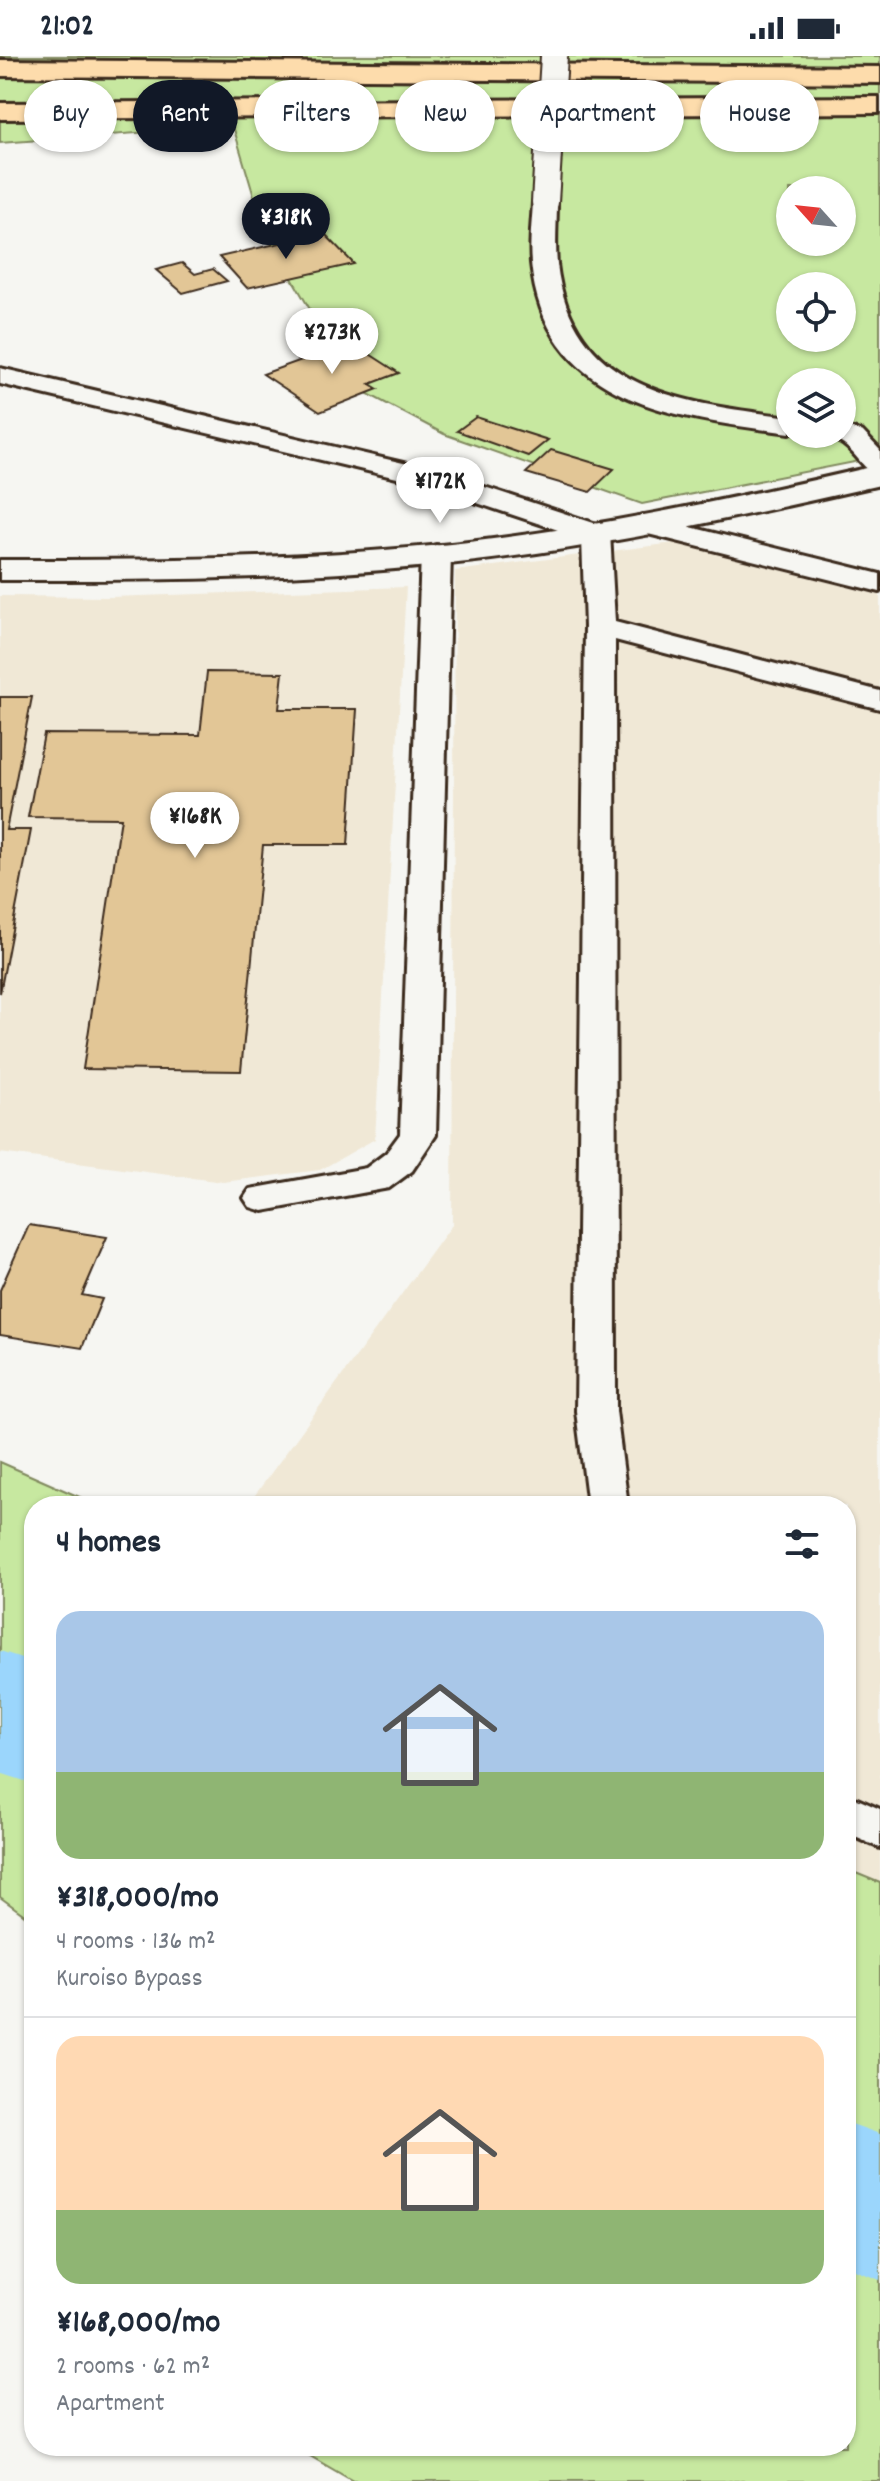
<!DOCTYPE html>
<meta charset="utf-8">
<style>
body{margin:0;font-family:Dekko,sans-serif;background:#f6f6f7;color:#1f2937;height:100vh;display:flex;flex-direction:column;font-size:30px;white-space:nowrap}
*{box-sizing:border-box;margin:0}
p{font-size:26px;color:#747a83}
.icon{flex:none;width:44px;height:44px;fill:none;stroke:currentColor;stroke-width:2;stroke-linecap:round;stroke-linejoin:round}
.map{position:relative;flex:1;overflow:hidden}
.details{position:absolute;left:24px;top:1440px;width:832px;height:960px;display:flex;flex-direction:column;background:#fff;border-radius:32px;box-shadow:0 2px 6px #0004}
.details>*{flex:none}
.banner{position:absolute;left:24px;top:24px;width:832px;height:72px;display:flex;gap:16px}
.needle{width:52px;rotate:297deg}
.tools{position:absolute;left:776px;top:120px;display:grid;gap:16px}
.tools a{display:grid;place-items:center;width:80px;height:80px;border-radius:50%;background:#fff;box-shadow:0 2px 6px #0004;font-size:40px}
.price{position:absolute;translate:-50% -68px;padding:0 18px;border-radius:28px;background:#fff;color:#222;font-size:26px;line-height:52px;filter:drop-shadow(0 2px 4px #0008)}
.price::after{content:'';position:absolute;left:50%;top:48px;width:24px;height:18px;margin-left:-12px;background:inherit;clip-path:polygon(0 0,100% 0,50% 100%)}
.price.on{background:#111827;color:#fff}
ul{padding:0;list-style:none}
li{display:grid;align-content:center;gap:16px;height:424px;padding:0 32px}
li+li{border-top:2px solid #e0e1e3}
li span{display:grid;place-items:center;height:248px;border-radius:24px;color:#555}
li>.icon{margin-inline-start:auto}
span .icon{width:144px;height:144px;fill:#fffc;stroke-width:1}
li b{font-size:34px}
h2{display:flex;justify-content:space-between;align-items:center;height:96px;padding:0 32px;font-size:34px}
.pill{padding:0 28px;border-radius:36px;background:#fff;box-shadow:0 2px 6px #0004;font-size:28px;line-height:72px}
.pill.on{background:#111827;color:#fff}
.status{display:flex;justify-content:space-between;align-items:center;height:56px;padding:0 40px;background:#fff;direction:ltr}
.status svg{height:22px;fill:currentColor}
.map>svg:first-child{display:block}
.built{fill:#f0e8d6}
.green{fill:#c7e8a0;stroke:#81895f;stroke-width:2;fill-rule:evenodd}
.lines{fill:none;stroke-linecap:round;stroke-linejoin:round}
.river{fill:#9bd6fc;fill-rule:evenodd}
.building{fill:#e2c696;stroke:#3b2a1e;stroke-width:2}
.lane-casing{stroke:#3b2a1e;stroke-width:6}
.street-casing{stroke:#3b2a1e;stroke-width:6}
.highway-casing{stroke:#3b2a1e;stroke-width:6}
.lane{fill:#f6f6f2;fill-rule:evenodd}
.street{fill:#f6f6f2;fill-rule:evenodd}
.highway{fill:#fddcac;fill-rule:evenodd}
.lane-bridge-casing{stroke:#3b2a1e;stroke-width:30;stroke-linecap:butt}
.lane-bridge{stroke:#f6f6f2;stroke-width:26}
</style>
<div class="status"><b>21:02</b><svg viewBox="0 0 49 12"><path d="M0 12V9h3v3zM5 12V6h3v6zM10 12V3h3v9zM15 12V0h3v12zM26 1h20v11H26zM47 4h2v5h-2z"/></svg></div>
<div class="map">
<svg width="880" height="2425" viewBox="0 0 880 2425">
<rect width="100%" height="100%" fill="#f6f6f2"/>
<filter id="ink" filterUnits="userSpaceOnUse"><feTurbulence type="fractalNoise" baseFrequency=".0125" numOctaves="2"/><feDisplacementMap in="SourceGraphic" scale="16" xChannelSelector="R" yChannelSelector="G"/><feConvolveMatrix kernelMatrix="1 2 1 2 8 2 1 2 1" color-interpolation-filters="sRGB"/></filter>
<g filter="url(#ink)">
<!-- built -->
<path class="built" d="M674,487L880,539V1827L846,1813V1450H247L452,1169L455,515Z
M406,531L375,1083L320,1114L223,1126L0,1097V540L111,541Z"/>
<!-- green -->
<path class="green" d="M0,0H880V401L642,448L444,378L355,331L264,174L233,70L0,87ZM790,134H842V186H790ZM790,230H842V282H790ZM790,326H842V378H790Z
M0,1406L100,1450H34V1866L0,1841Z
M846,1813L880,1827V2425H353L293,2390H846Z"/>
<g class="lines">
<!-- river -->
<path class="river" d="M0,1595L34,1606V1728L0,1717Z
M846,2066L880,2078V2224L846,2211Z"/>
</g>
<!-- building -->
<path class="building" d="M324,177L354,208L247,232L219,201Z
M182,207L195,218L213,213L227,225L183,237L156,214Z
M351,286L399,317L370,328L378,333L320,356L263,318Z
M476,361L548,384L528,400L457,375Z
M551,394L614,413L590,436L526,417Z
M207,616L283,617L279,653H357L348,789H263L241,1015L83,1013L121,762L28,761L44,678L200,679Z
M0,641H32L6,774H31L0,937Z
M29,1169L107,1181L82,1239L102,1243L82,1292L0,1279V1234Z"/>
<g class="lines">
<defs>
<path id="lane" d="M545,139L554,141L557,146C557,166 555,187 557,208C572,336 684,347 790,361V377C676,362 545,348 531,207C529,187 532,166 533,146L536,141Z
M0,312L433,414L606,471L610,477L615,566L880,635V653L615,584L616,1355L628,1450H588L576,1355L585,571L582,482L414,426L0,328Z
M842,370L863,376L880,394V419C863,415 858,399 844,389C838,384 833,385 828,378H842Z
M642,459L880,518V536L632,474L628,468L632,462Z
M436,489L446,492L451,498L436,1079L412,1115L389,1132L263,1155L250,1151L244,1142L250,1133L366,1112L386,1097L400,1078L421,498L426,492Z
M846,1738L880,1753V1792L846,1777Z"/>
<path id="street" d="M880,409V429C731,463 581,496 429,510C286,524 143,524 0,524V504C144,504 288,504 431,490C583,475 732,443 880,409Z"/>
<path id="highway" d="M0,4L880,11V27L0,20Z
M878,41V57L0,63V47Z"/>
</defs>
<!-- lane casing -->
<use href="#lane" class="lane-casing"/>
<!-- street casing -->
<use href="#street" class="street-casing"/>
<!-- highway casing -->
<use href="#highway" class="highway-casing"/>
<!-- lane -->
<use href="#lane" class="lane"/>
<!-- street -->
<use href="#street" class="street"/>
<!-- highway -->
<use href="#highway" class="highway"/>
<defs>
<path id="lane-bridge" d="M545,146L554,0"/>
</defs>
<!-- lane-bridge casing -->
<use href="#lane-bridge" class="lane-bridge-casing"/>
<!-- lane-bridge -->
<use href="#lane-bridge" class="lane-bridge"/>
</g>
</g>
</svg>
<div class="tools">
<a><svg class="needle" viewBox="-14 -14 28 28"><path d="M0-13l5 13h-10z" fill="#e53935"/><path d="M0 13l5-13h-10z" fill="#747a83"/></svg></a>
<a><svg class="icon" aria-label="locate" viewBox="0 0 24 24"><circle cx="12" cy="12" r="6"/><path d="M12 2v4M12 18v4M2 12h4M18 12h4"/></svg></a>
<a><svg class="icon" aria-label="layers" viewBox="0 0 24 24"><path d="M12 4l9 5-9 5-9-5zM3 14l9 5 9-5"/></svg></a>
</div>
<b class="price on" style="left:286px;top:205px">¥318K</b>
<b class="price" style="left:332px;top:320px">¥273K</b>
<b class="price" style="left:440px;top:469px">¥172K</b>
<b class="price" style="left:195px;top:804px">¥168K</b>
<div class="banner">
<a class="pill">Buy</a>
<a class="pill on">Rent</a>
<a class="pill">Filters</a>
<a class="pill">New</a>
<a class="pill">Apartment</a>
<a class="pill">House</a>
</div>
<section class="details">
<h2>4 homes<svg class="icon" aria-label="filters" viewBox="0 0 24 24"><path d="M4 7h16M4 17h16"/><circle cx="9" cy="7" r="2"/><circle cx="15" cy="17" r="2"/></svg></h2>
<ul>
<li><span style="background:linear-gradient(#a9c7e8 65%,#8fb573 0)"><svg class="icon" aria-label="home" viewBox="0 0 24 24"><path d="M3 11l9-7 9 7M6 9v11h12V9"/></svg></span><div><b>¥318,000/mo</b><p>4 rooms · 136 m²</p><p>Kuroiso Bypass</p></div></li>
<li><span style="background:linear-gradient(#ffd9b3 70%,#8fb573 0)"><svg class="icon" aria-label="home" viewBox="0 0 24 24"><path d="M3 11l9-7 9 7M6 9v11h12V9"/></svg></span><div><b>¥168,000/mo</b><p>2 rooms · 62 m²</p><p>Apartment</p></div></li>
</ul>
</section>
</div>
